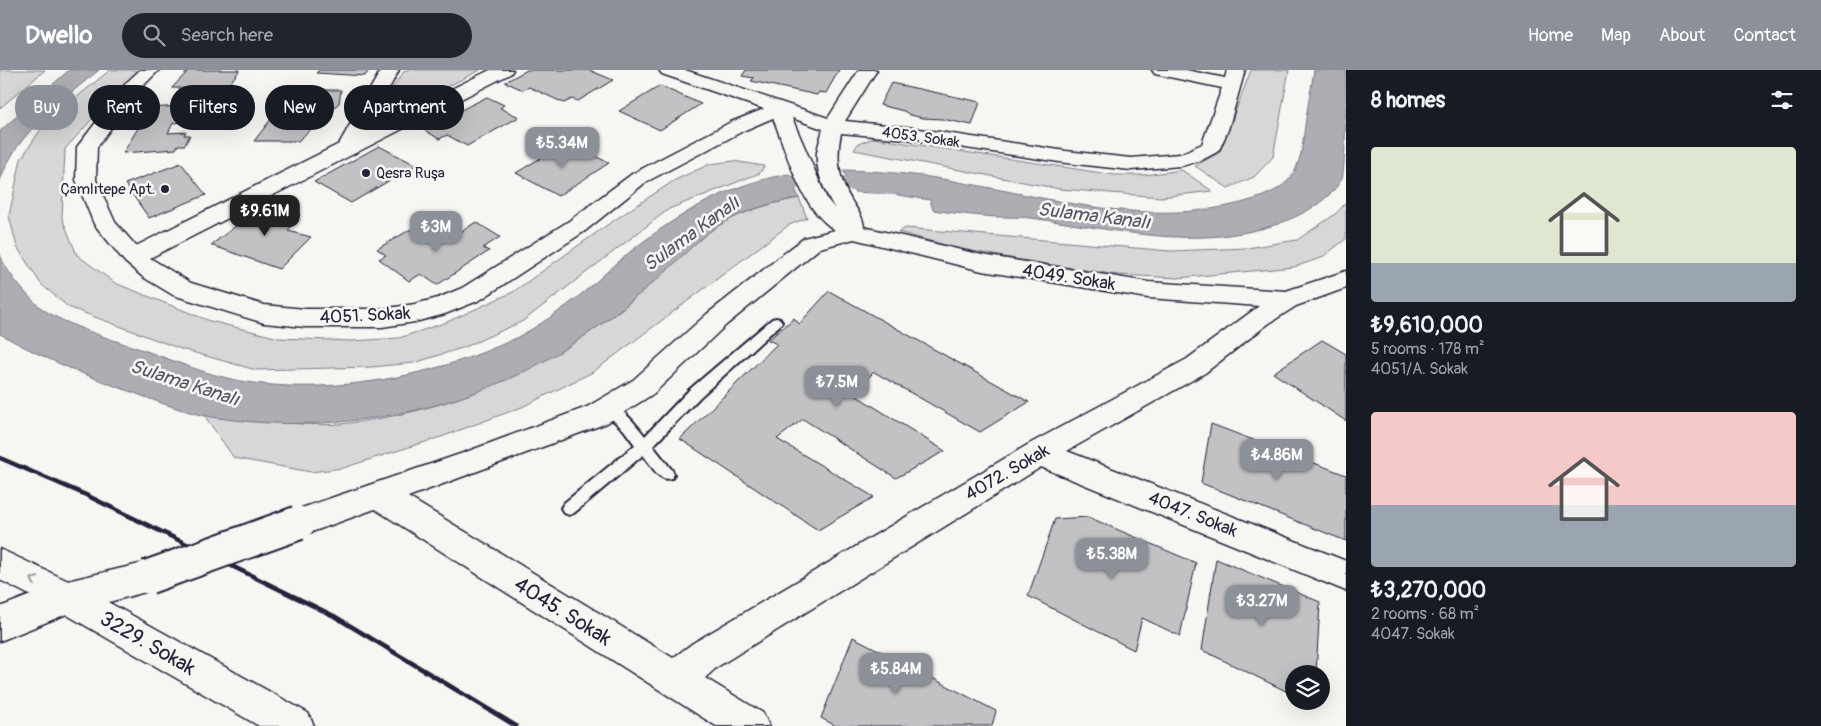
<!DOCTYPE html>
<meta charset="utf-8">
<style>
body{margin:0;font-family:Pangolin,sans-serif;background:#20242c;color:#f1f3f6;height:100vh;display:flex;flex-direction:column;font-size:19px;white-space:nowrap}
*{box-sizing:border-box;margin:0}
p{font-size:16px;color:#9ea1a6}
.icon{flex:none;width:28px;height:28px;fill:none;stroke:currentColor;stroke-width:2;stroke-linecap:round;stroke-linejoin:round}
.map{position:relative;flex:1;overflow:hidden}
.panel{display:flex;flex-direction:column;background:#171b24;width:475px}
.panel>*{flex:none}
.hud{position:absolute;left:15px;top:15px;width:475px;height:45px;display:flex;gap:10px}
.buttons{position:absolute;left:1285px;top:595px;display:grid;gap:10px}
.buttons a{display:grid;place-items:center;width:45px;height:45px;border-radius:50%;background:#171b24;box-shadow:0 5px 20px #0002;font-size:25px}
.price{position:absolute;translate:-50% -42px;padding:0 11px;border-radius:10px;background:#8c9099;color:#fff;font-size:16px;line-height:32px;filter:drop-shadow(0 1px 2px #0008)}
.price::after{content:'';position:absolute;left:50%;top:30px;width:15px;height:11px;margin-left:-8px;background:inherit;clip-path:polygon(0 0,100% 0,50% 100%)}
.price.current{background:#222;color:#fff}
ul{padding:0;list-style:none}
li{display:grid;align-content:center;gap:10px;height:265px;padding:0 25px}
li span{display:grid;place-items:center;height:155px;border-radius:5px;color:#555}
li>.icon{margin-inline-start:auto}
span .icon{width:90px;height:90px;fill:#fffc;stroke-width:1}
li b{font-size:21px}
h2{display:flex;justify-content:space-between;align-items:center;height:60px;padding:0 25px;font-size:21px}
.tag{padding:0 18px;border-radius:22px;background:#171b24;box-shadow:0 5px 20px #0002;font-size:18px;line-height:45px}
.tag.current{background:#8c9099;color:#fff}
header{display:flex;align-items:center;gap:30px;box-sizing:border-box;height:70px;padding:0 25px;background:#8c9099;color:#fff}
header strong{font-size:24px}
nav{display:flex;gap:28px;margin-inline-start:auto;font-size:18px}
.search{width:350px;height:45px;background:#20242c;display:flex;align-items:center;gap:12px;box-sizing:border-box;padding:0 18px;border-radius:28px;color:#9ea1a6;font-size:19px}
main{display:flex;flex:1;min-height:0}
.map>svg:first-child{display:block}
.green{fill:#d7d7d7;stroke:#7c7c89}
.water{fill:#adadb3;stroke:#757583}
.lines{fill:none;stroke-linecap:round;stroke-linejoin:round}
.canal{fill:#adadb3;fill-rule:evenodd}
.building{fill:#c2c2c4;stroke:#22223b}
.service-casing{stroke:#22223b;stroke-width:4}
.minor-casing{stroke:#22223b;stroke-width:3}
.tertiary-casing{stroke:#22223b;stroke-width:3}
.service{fill:#f6f6f2;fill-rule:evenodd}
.minor{fill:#f6f6f2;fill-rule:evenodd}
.tertiary{fill:#f6f6f2;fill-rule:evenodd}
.rail{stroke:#22223b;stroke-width:4.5}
.minor-bridge-casing{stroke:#22223b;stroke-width:37;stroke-linecap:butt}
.minor-bridge{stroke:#f6f6f2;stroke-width:33}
.oneway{stroke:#9797a0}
.poi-dot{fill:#22223b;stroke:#f6f6f2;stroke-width:2}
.labels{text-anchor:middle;stroke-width:5;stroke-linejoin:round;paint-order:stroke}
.far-street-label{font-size:15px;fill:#22223b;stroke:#f6f6f2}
.far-poi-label{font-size:15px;fill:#22223b;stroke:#f6f6f2;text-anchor:start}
.street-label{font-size:18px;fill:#22223b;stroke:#f6f6f2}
.water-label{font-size:19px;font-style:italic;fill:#535365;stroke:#f6f6f2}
.near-street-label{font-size:21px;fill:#22223b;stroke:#f6f6f2}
</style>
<header>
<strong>Dwello</strong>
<div class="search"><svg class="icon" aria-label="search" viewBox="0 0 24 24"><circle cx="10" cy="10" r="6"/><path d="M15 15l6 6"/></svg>Search here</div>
<nav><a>Home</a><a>Map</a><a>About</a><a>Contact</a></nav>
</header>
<main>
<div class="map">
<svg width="1346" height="656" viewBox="0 0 1346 656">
<rect width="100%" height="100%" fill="#f6f6f2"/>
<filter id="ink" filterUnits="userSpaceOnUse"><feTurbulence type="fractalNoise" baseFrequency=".02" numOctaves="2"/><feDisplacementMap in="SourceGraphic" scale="10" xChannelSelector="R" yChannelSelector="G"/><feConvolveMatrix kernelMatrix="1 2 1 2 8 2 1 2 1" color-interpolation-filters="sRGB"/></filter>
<g filter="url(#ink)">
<!-- green -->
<path class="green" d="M0,0H45L0,38Z
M110,0H142L93,48L65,79L62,148L77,185L115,213L210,251L279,268L352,271L399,268L447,252L513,222L610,153L675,110L710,94L733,91L764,96L760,103L669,139L523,251L465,277L414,293L371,297L256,300L181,279L68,237L41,214L17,177L9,146L21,89L39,62L66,36Z
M405,0H480L390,46L381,45L377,41Z
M1251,0H1289L1273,87L1254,107L1228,118L1195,96L1220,82Z
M873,68L1115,105H1144L1182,100L1212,121L1161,127L1060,119L854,80L858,74Z
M799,128L807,148L789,155L593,302L522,337L444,366L343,398L311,402L234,388L204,345C225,349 246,351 268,352C292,353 316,356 340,354C443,344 542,302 623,238C638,225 654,212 669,198C679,189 688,177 698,169C728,146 762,135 799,128Z
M1346,133V169L1321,188L1294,197L1178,208L1118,205L1021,190L956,178L898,162L906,158L1170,181L1247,178L1297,170L1334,145Z"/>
<!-- water -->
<path class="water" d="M69,0H99C61,31 16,63 0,111V61Z
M1314,0H1346C1346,20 1346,96 1342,109C1328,132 1302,145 1278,154C1192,182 1117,159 1031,148C1020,147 1008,147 997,147C976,146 954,143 933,140L930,130L892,124L854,122L843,100C884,101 924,105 964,113C1055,129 1148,157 1241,133C1259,128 1283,121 1293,104C1303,88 1303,66 1306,49C1308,32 1312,16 1314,0Z
M789,104L799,128C771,133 744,140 720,155C699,167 685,185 666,201C639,225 610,249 580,269C477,339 349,365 226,349C196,346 166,335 137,324C89,307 44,289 0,264V184C4,200 32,233 47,242C69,255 101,266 125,274C161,285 195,301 231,309C320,328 433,308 514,269C539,256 562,240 584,222C600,209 615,194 631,181C680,143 728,114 789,104Z"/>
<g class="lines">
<!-- canal -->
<path class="canal" d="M811,103L893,111L902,113L905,118L902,123L893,125C866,123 839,118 812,117C789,117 760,133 740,128L736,123C746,109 793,105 811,103Z"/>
</g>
<!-- building -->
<path class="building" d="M189,0H240L225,19L172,18Z
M319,0H369L365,6L316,3Z
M527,0H589L613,10L578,31L572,29L564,33L529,17L523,20L505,12Z
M746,0H839L826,23L819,22L817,25L751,11L754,8L742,6Z
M891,13L980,32L972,55L942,49L923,48L910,45L904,41L880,35Z
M660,16L701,34L660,60L619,41Z
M309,20H341L339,33L298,71H254L289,26Z
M487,27L504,35L500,38L519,47L467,76L447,65L439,69L423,59Z
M197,35V38L206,37L201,47L189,48L184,52L173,53L168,63L186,62L184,65H190L185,75H178L176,79L123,83L150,38Z
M567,72L609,93L558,126L516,103Z
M379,76L416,95L351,133L314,112Z
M181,93L206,125L149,148L125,114Z
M267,132L300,144L288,161L311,167L279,199L211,175Z
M476,152L500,167L483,178L489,181L437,215L421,204L409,211L379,189L386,185L377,179L413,158L435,172L451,162L456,165Z
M829,221L1029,332L980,362L874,302L852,323L945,381L896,408L803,349L777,369L874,427L818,460L680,369L777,274L768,270L794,248L799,254Z
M1322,270L1346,284V351L1273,303Z
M1211,354L1346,405V471L1201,413Z
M1088,447L1196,493L1180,566L1142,548L1134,580L1028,526L1055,449Z
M1216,489L1320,532L1316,604H1294V625L1202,580Z
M853,567L996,641L992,656H836L821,648Z"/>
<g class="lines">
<defs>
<path id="service" d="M776,248L780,249L782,252L780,255L700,327L653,376L672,400L674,404L672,408C659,413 651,394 643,385L574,443L569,445L564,443L561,438L564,433L635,375L624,360L604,342L602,338L604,334C617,330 637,356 645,366L690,319L772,249Z"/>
<path id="minor" d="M140,0H159L139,20L97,77L96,110L115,152L136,176L339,74L381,0H399L366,61L490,0H513L510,4L150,188L191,213L264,235L305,239H382L415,234L438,228L462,218L569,151L632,104L731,52L764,39L662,4L659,0H685L828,48L859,0H877L845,51L906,57L1066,81L1131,88L1180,84L1202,74L1222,18L1155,4L1152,0H1186L1225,8L1227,0H1245L1228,60L1220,78L1217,82L1202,90L1181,96L1131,100L1066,93L906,69L841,63C836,87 838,108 851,130C857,140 863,146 864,157L982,185L1148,212L1286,221L1346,201V218L1296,236L1268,254L1205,303L1067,381L1346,491V521L1041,397L717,597L705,608L763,643L769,656H716L375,439L298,467L287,463L282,453L287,443L466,382L587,337L633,310L707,244L804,168L835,160C800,138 788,85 773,48L745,60L646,112L585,161L480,230L445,244L415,252L382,257H305L264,253L173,225L143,207L125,192L94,154L76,110L77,77L127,12ZM792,48L823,59C821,67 818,75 817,82C815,101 826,124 835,139L827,129ZM854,169L982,201L1148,228L1259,236L1187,289L1029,374L693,573L673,588L408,427L607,353L653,324L725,256L820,178Z
M148,492L160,496L164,507L160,518L69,543L0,571V537L67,511Z"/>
<path id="tertiary" d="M0,479L79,516L308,643L314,656H259L55,538L0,510Z"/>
</defs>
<!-- service casing -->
<use href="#service" class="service-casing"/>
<!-- minor casing -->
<use href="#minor" class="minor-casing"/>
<!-- tertiary casing -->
<use href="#tertiary" class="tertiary-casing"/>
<!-- service -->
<use href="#service" class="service"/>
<!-- minor -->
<use href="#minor" class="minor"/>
<!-- tertiary -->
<use href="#tertiary" class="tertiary"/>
<!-- rail -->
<path class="rail" d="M0,388L86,425L334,546L516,656"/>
<defs>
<path id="minor-bridge" d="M148,507L298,453"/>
</defs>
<!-- minor-bridge casing -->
<use href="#minor-bridge" class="minor-bridge-casing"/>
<!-- minor-bridge -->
<use href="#minor-bridge" class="minor-bridge"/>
</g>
<!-- one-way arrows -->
<defs><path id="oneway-chevron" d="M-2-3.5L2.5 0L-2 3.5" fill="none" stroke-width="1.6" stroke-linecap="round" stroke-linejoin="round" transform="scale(1.25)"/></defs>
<use class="oneway" href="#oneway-chevron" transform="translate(34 510) rotate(-154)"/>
</g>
<!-- markers -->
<g class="poi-dot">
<circle cx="366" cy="103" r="5"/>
<circle cx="165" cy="119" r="5"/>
</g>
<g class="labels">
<!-- far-street labels -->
<g class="far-street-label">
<text transform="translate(921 67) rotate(8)" y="5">4053. Sokak</text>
</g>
<!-- far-poi labels -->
<g class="far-poi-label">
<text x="376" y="108">Qesra Ruşa</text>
<text x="155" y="124" text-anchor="end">Çamlıtepe Apt.</text>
</g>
<!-- street labels -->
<g class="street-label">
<text transform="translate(1069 207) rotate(9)" y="6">4049. Sokak</text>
<text transform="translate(365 245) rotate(-3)" y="6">4051. Sokak</text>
<text transform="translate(1007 402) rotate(-30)" y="6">4072. Sokak</text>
<text transform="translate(1193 444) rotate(22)" y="6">4047. Sokak</text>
</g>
<!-- water labels -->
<g class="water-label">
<text transform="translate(1094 145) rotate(7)" y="7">Sulama Kanalı</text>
<text transform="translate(691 163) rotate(-36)" y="7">Sulama Kanalı</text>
<text transform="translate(185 312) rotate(18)" y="7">Sulama Kanalı</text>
</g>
<!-- near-street labels -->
<g class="near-street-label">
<text transform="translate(563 541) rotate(32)" y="7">4045. Sokak</text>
<text transform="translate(148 573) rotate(30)" y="7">3229. Sokak</text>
</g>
</g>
</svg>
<div class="buttons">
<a><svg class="icon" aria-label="layers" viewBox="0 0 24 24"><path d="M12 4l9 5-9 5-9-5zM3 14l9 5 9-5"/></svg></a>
</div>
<b class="price" style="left:562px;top:99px">₺5.34M</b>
<b class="price current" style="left:265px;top:167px">₺9.61M</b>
<b class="price" style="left:436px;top:183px">₺3M</b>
<b class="price" style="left:837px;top:338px">₺7.5M</b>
<b class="price" style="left:1277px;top:411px">₺4.86M</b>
<b class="price" style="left:1112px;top:510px">₺5.38M</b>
<b class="price" style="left:1262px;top:557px">₺3.27M</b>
<b class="price" style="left:896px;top:625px">₺5.84M</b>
<div class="hud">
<a class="tag current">Buy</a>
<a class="tag">Rent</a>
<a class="tag">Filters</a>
<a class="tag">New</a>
<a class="tag">Apartment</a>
</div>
</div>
<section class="panel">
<h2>8 homes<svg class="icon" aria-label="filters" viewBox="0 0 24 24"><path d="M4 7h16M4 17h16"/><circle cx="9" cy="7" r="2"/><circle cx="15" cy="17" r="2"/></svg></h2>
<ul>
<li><span style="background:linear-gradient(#dfe7d0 75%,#9aa5b1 0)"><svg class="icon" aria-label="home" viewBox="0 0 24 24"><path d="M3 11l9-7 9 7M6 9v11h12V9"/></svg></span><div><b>₺9,610,000</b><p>5 rooms · 178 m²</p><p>4051/A. Sokak</p></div></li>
<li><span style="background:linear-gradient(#f6c9c9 60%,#9aa5b1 0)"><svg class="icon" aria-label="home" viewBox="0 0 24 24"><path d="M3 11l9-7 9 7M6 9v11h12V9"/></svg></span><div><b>₺3,270,000</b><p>2 rooms · 68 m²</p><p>4047. Sokak</p></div></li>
</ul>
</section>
</main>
